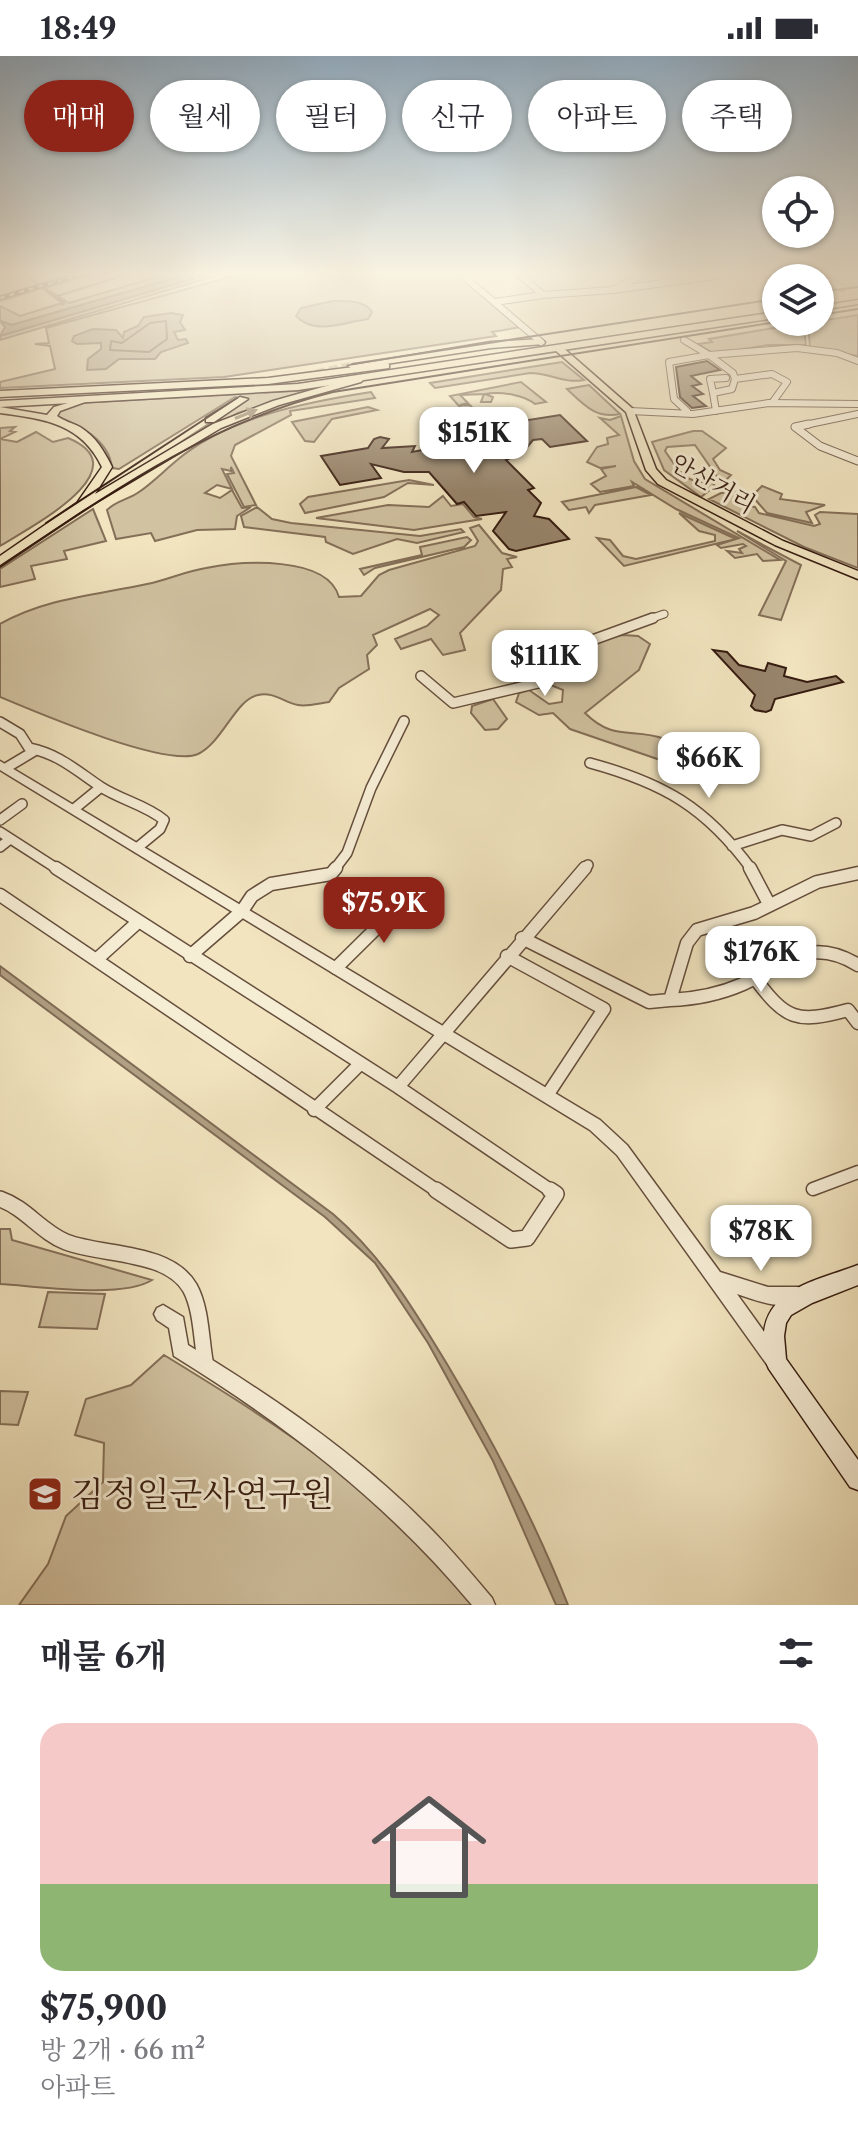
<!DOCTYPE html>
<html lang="ko">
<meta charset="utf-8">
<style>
body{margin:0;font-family:"Libre Caslon Text","Noto Serif KR",serif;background:#f2f2f3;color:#2b2b33;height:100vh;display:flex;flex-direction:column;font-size:30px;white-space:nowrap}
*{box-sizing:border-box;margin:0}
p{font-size:26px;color:#7c7c81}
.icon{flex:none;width:44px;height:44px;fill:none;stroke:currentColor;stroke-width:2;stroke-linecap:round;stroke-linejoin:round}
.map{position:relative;height:1549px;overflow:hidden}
.panel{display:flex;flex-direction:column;background:#fff;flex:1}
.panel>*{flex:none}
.top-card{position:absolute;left:24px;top:24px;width:810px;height:72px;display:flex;gap:16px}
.controls{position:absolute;left:762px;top:120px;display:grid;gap:16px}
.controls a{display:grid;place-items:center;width:72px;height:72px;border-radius:50%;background:#fff;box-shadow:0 2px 6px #0004;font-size:40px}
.price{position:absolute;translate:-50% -68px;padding:0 18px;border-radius:16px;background:#fff;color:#222;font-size:26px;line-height:52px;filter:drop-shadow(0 2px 4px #0008)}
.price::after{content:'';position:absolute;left:50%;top:48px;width:24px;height:18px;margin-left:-12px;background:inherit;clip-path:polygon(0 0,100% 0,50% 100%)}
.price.on{background:#8f2418;color:#fff}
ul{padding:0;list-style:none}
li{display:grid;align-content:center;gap:16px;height:424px;padding:0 40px}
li+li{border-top:2px solid #e1e1e2}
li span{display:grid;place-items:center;height:248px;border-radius:24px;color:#555}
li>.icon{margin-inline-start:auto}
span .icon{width:144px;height:144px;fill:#fffc;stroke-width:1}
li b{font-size:34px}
h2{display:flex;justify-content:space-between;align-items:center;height:96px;padding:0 40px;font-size:34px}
.pill{padding:0 28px;border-radius:36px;background:#fff;box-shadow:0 2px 6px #0004;font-size:28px;line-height:72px}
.pill.on{background:#8f2418;color:#fff}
.status{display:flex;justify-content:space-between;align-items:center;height:56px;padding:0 40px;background:#fff;direction:ltr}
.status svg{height:22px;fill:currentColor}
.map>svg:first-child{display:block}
.green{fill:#d1c2a1;stroke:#846f58;stroke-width:2}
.water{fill:#b1a084;stroke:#806b56;stroke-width:2}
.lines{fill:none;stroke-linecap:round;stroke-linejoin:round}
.shore{stroke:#745e4a;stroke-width:2}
.stream{stroke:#806b56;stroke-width:2}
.building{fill:#97846b;stroke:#361c10;stroke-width:2}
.primary-tunnel{stroke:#ccbc9c;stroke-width:9;stroke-dasharray:9 4;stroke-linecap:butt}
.minor-far4-casing{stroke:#654e3c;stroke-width:8}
.minor-far3-casing{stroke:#654e3c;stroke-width:9}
.minor-far2-casing{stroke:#654e3c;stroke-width:12}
.minor-far1-casing{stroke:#654e3c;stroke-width:15}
.minor-casing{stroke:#654e3c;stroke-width:18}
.tertiary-casing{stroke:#654e3c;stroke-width:3}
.secondary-casing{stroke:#361c10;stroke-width:3}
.primary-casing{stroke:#361c10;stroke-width:3}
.trunk-casing{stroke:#361c10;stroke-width:3}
.motorway-casing{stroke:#361c10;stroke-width:3}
.minor-far4{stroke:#f6edd5;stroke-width:6}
.minor-far3{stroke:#f6edd5;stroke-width:7}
.minor-far2{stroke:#f6edd5;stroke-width:9}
.minor-far1{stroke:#f6edd5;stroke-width:12}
.minor{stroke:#f6edd5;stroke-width:15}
.tertiary{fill:#f6edd5;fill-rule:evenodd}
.secondary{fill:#f6edd5;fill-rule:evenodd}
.primary{fill:#f1e4bf;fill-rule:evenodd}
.trunk{fill:#f1e4bf;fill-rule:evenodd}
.motorway{fill:#f1e4bf;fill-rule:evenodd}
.tram{stroke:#361c10;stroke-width:2}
.rail-casing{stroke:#361c10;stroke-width:4}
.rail{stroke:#f6edd5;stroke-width:2;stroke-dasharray:5;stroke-linecap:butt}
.oneway{fill:#9d8a70}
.labels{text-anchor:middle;stroke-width:6;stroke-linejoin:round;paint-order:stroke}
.far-street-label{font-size:24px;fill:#361c10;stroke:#f6edd5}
.near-poi-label{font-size:34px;fill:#361c10;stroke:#f6edd5;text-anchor:start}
</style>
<div class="status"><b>18:49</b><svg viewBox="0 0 49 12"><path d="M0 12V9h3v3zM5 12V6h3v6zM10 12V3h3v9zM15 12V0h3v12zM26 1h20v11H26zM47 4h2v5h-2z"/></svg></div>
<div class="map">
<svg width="858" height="1549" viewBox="0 0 858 1549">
<rect width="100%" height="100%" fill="#f1e4bf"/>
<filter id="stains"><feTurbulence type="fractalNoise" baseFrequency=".0025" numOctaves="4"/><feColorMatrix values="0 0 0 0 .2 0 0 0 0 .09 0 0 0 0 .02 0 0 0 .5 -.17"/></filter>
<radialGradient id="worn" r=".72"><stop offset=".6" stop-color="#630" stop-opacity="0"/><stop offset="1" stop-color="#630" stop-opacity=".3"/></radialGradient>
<!-- green -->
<path class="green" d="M72,218H78L41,230L91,218L45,232L69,247L167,218H189L12,269L0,265V250L20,260L62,247L42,232L0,245L36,232L0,240Z
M209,218H222L0,284V280Z
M241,218H459L521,271L492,276L496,280L224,321L0,332V326L55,313L50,290L35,288L49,287L46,272Z
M858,259V300L810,292L808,267Z
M803,267L806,289H768L714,298L698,288L712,286L709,283Z
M562,306L584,324C564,328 550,317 530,317L435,332L430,327Z
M521,326L546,346L535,348C524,339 501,335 485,338L493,341L491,346H481L484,338L460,339L468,347L460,349H470L475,355C462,358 458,348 450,340Z
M589,329L620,358C596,363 584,349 567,333Z
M311,334L238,357L169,394L245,344L235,341L119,413L112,412C109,383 79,369 55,360L56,355L77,347Z
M371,336L375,342L290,355L291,359L235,389L231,400L256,449L244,451L227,418L234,417L231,411V415L222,413L232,433L217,429L205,437L220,442L232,434L242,452L251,451L237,460L235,473L197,474L155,485L151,477L116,483L107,454C117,444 128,444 139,436C151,428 164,415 176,405C227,361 307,346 371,336Z
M368,351L377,354L332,363L314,386L305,385L292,366Z
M621,360L634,405L645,423L780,504L763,505L757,498L735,502L727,495L742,497L739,493L746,490L743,488L721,492L717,489L739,482L676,453L632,426L634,430L600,436L591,428L606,420L601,413L616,410L600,412L587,406L597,391L608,388L607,382L619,379L600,362L610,364Z
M15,371L10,375L15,376L0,383L17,386L36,376L53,386L68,382C143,413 29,472 0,490V372Z
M693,375H702L726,392L713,403L720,414L731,419L722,428L695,389L667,391L665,395C679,415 685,429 711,425L715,430L701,441L664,414L652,386Z
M409,424L434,429L408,427L384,441L305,457L300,448L308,441Z
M762,430L782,438L780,443L825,449L806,456L812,467L767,457L752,440Z
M636,431L651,439L595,449L589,457L586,451L569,454L562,446Z
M734,436L751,445L748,450L755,451L759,457L814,470L820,468L815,459L820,456L858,458V512L804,491L709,443L721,437Z
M443,440L451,450L463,448L474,461L482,463L414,474L316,462L388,449L429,451Z
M257,451L272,463L291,467L420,480L461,473L464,476L417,487L397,483L353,498L326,486L325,481L244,471L241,460Z
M93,453L106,485L64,495L67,503L31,510L35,523L0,531V513Z
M679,457L736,483L624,510L597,482L610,484L623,500L636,503L715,485V479L699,475Z
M479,469L502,497L517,501L507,503L512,511L503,513L501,534L460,577L465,594L443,599L431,583L401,593L395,583L427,570L439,559L430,553L373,579L377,589L367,599L369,613L339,632L329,646C320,647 307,651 298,649C285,647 273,635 258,639C235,644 223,686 198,698C166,712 36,656 0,641V568C46,542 96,539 147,528C167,524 186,515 206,512C242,505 327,499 339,541L361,540L379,519L389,514L475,490L478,485L470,472Z
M737,475L801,509L781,564L759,559L786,505Z
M467,481L471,484L464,491L375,512L364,519L360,513L422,499L420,491Z
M623,579L638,580L650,588L639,614L585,657C614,686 633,671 665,683C681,689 695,701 708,710L710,723L695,724L666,706L570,673L553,657L539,659L516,646L519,637L529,634L549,648L562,646L563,634L541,625L511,629L529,621L533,599L565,588Z
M493,643L507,663L498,673L485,674L471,657L472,650Z
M0,1173H10L12,1184L152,1224C122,1243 37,1230 0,1228Z
M48,1236L105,1238L97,1273L39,1271Z
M164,1299C277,1368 393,1441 473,1549H19L48,1508L66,1460L103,1426L104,1387L75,1379L86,1343L131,1329Z
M0,1335L28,1336L18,1369L0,1368Z"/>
<!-- water -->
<path class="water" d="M189,218H209L0,280L5,271L0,265L12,269Z
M333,245C346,245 365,244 372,256L368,263C345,266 315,280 296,260L301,252Z
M171,257L183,259L180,266L185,274L174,276L178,284L186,283L188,287L161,296L155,303H119L106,313L87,314L88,303L101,293V287L77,288L72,285L74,280L93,273L116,274L123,282L124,276L138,270L144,261Z
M0,910L333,1158C383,1201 413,1252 447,1308C493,1385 535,1465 568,1549H556L493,1405L428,1287L375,1207L325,1161L0,919Z"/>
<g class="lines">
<!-- shore -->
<path class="shore" d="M166,265L167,283L149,296L110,294L111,285L122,287L150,267Z"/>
<!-- stream -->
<path class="stream" d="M24,218L65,247L62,249
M54,241L129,218"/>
</g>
<!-- building -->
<path class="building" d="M707,305L720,314L691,320L701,328L692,330L703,338L693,340L706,350L692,352L680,341L676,311Z
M560,359L587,385L550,391L542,383L533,384L523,396L506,404L534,432L528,434L541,447L534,460L549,463L569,483L516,495L509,493L493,475L506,456L476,460L464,446L457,448L429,416H404L371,408L381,422L340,429L321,400L368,392L374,383L380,381L389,383L382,392L415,390L412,396L493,381L483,378L516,366Z
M713,594L727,596L739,609L765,615L768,607L786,612L784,620L807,626L836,620L843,626L775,643L771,654L766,656L755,654L751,650L755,639Z"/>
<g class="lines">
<!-- primary-tunnel -->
<path class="primary-tunnel" d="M243,343L293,323L353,310"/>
<defs>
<path id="minor-far4" d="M461,218L541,286
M816,218L842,232
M613,234L729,218
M543,239L613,234L644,218
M495,246L543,239L519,218
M684,284L709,299L797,292L837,297L858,305
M713,337L710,323L726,322
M630,355L693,358L769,347L858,348
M687,355L674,343L669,306L709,299L733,317L735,323
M716,355L713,337L732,333L735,323L772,318L787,326L772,347
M800,370L858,358"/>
<path id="minor-far3" d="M809,368L795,371L820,390L858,405
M647,564L664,558"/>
<path id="minor-far2" d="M421,620L453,647L538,627L554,598L653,562
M0,666L20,678L29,692C59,698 77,715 101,731C121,744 146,749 164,764L160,773L137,792
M590,707C663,727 706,751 752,814
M6,712L36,694
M74,753L101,731
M0,764L22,748
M0,776L59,814
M732,790L782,774L811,780L836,767
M0,791L10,783
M334,814L347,797L371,732L404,665
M583,814L588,809"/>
<path id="minor-far1" d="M56,812L398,1031L553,1136
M750,812L769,848
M0,839L439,1136
M522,882L649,946L670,944L687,887L697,874L754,857L817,826L858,817
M190,900L242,855L252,840L271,828L331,818L336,812
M507,900L604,953L548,1038
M96,904L138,866
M336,912L408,841
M754,921C786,964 796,968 848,954L858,967
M670,944C695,943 720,938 743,928C785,909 808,879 858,909
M398,1031L585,812
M314,1054L360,1008
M813,1133L858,1116"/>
<path id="minor" d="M436,1134L511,1184L527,1182L556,1138L550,1134
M0,1143C26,1152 41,1176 66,1186C102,1200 168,1194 190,1232C202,1254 201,1286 206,1310"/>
<path id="tertiary" d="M0,705L600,1064L627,1089L720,1216L768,1231H798L804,1234L807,1240L804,1246C782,1255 758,1245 737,1238L780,1298L783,1304L780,1310L774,1313L768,1310L617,1099L590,1074L0,714Z
M163,1249L183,1261L188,1289C273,1341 357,1398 427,1469C450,1492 471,1517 492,1542L495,1549H472C386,1446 287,1370 174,1300L169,1272L157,1264L154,1258L157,1252Z"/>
<path id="secondary" d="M858,1209V1229L812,1247L791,1259L786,1267L784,1280L786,1303L858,1404V1434L850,1431L769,1313C765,1305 765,1297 764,1288C760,1233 817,1225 858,1209Z"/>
<path id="primary" d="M541,283L545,286L544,288L491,292L353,313L348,310L491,286Z
M555,290H561L633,353L656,413L666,424L783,485L858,515V523L775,489L658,428L646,414L626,356L555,294Z
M358,321L363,324L361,326L279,349L221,372L83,454L0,509V500L77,447L102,411C81,367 44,363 0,357V351L47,359L54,351L85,342V346L60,355L57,360C64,365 72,367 80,371C96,381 104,395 112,411L95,438L213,368L273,345Z
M240,341L248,343L214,366H206V362Z"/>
<path id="trunk" d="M858,244V248L820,254V250Z
M776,256V262L298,334L0,351V345L298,328Z"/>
<path id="motorway" d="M385,307L389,308V312L268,328L0,341V335L268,322Z"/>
</defs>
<!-- minor-far4 casing -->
<use href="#minor-far4" class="minor-far4-casing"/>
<!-- minor-far3 casing -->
<use href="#minor-far3" class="minor-far3-casing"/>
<!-- minor-far2 casing -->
<use href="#minor-far2" class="minor-far2-casing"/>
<!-- minor-far1 casing -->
<use href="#minor-far1" class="minor-far1-casing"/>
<!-- minor casing -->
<use href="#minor" class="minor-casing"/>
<!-- tertiary casing -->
<use href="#tertiary" class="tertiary-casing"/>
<!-- secondary casing -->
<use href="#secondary" class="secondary-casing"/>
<!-- primary casing -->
<use href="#primary" class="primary-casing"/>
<!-- trunk casing -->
<use href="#trunk" class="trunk-casing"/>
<!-- motorway casing -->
<use href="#motorway" class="motorway-casing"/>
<!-- minor-far4 -->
<use href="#minor-far4" class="minor-far4"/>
<!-- minor-far3 -->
<use href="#minor-far3" class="minor-far3"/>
<!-- minor-far2 -->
<use href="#minor-far2" class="minor-far2"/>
<!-- minor-far1 -->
<use href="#minor-far1" class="minor-far1"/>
<!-- minor -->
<use href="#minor" class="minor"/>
<!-- tertiary -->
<use href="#tertiary" class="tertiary"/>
<!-- secondary -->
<use href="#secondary" class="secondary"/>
<!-- primary -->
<use href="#primary" class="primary"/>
<!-- trunk -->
<use href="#trunk" class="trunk"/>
<!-- motorway -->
<use href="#motorway" class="motorway"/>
<!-- tram -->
<path class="tram" d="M820,236L858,231
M820,259L858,253
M352,308L776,243
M46,467L237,342
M0,511C106,440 207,367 333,336L776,266"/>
<defs>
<path id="rail" d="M0,242L82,218"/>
</defs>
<!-- rail casing -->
<use href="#rail" class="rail-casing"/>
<!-- rail -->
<use href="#rail" class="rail"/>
</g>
<!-- one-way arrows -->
<defs><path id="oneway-solid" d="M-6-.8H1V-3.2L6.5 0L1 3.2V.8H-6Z" transform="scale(2)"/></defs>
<use class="oneway" href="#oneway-solid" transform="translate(246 358) rotate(-22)"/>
<!-- sky -->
<linearGradient id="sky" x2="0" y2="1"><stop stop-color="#92acc0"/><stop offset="0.5" stop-color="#f9f3e2"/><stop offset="1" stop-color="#f9f3e2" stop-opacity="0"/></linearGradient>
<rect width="858" height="435" fill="url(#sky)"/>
<!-- icons -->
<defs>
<symbol id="university-square" viewBox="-11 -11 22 22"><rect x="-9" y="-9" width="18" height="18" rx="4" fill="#8f2418" stroke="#f6edd5"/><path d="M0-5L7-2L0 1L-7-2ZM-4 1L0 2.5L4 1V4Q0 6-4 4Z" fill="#fff"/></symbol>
</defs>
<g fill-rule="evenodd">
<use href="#university-square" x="25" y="1418" width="40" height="40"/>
</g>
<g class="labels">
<!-- far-street labels -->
<g class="far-street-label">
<text transform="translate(713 428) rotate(30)" y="8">안산거리</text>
</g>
<!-- near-poi labels -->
<g class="near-poi-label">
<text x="71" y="1450">김정일군사연구원</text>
</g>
</g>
<rect width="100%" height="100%" filter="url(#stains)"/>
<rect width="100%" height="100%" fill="url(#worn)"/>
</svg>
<div class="controls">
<a><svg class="icon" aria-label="locate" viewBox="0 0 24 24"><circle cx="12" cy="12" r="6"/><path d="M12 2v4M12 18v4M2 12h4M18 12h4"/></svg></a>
<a><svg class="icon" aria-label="layers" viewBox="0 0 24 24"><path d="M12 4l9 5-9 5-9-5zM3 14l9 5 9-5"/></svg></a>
</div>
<b class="price" style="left:474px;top:419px">$151K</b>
<b class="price" style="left:545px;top:642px">$111K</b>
<b class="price" style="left:709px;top:744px">$66K</b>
<b class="price on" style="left:384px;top:889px">$75.9K</b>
<b class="price" style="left:761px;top:938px">$176K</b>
<b class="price" style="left:761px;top:1217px">$78K</b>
<div class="top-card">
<a class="pill on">매매</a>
<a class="pill">월세</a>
<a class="pill">필터</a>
<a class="pill">신규</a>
<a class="pill">아파트</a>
<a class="pill">주택</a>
</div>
</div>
<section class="panel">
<h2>매물 6개<svg class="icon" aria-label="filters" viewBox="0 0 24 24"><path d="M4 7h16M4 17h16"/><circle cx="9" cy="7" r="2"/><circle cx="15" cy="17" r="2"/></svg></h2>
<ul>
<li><span style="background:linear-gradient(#f6c9c9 65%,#8fb573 0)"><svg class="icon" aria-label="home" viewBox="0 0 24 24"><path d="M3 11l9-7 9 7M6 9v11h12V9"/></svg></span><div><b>$75,900</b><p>방 2개 · 66 m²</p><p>아파트</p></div></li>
</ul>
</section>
